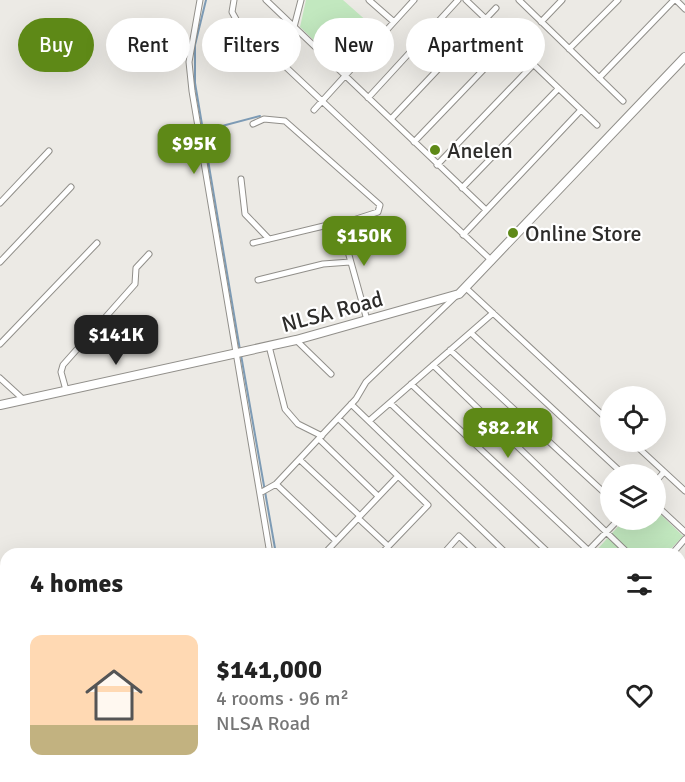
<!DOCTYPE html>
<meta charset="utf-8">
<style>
body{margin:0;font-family:Signika,sans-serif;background:#f6f6f6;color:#222;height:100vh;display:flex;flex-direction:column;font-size:22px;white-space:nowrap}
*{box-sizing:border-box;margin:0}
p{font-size:20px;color:#767676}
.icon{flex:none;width:33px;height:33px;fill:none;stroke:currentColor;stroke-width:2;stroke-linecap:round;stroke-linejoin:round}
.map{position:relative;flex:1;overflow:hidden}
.side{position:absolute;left:0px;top:548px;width:686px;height:236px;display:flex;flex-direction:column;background:#fff;border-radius:18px 18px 0 0;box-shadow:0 6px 24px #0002}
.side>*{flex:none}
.hud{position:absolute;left:18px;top:18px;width:650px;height:54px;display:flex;gap:12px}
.fabs{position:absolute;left:600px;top:386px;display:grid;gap:12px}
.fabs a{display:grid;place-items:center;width:66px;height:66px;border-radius:50%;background:#fff;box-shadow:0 6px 24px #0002;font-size:30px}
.price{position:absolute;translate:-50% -51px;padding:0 14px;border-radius:12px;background:#5e8917;color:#fff;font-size:20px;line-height:39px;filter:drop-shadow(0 2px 3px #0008)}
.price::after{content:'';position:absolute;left:50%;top:36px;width:18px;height:14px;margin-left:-9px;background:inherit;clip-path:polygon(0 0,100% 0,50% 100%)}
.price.on{background:#222;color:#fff}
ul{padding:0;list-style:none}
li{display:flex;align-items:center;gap:18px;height:150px;padding:0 30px}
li+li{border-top:2px solid #e0e0e0}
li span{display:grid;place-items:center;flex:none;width:168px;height:120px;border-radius:12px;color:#555}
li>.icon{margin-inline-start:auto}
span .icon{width:72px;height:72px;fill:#fffc;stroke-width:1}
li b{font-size:26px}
h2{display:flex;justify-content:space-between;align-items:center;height:72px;padding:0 30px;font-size:26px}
.pill{padding:0 21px;border-radius:27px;background:#fff;box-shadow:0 6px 24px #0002;font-size:21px;line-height:54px}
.pill.on{background:#5e8917;color:#fff}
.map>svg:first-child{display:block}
.green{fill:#c2e8bf}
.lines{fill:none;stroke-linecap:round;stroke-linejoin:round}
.stream{stroke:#7d9bb5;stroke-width:2}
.street-casing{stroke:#918f8a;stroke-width:7}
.secondary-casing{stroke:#918f8a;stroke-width:10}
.street{stroke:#fff;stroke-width:5}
.secondary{stroke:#fff;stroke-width:8}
.poi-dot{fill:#5e8917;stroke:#fff;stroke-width:2}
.labels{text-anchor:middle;stroke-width:4.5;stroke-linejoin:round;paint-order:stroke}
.poi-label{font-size:22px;fill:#2d2c2a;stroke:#fff;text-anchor:start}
.street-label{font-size:22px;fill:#2d2c2a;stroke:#fff}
</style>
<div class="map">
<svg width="685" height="782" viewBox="0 0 685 782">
<rect width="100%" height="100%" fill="#eceae5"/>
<!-- green -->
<path class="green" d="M306,0H343L378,31L343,68L300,27Z
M656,510L683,536L667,553L593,554L625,519H656Z"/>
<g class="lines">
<!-- stream -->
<path class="stream" d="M206,0L195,45V83L240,350
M203,131L260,116
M241,355L276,554
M296,777L297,782"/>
<defs>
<path id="street" d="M200,0L189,62L192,91L270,554
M234,0L232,12L237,21L492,261
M266,0L486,210
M369,0L394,22
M466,0L597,125
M519,0L623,101
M676,0L685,9
M541,22L562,0
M294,27L301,0
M569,49L618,0
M599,78L674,0
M368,98L458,0
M314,110L414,0
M391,119L496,8
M253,124L264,119L285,121L380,205L378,212L347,222L342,230
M414,142L509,43
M437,165L532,66
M241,179L245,214L269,239
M462,188L558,89
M0,203L49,151
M463,235L580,111
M253,243L332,224L342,230L367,320
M0,262L71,187
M258,280L323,264L350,262
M466,288L610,422
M471,333L623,474
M296,340L331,374
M0,344L97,243
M269,346L285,409L298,424L322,436
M450,350L610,498
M433,365L629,554
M0,378L24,400
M411,384L589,551
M66,390L61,372L63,365L135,284L136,268L149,254
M390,403L550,554
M351,404L507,554
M338,418L428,505L381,554
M369,421L493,313
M319,439L378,496
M631,441L685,491
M300,460L360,516
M656,481L664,472
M276,484L336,541
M260,493L276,484L356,399L366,382L457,295
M656,505L685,532
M358,518L388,546
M587,552L619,519
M324,554L398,476
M443,554L459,536L478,554
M672,554L685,539
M680,562L685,568
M0,577L6,585
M680,601L685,606
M680,638L685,644
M680,675L685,680
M680,706L685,700
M680,719L685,724
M292,777V782
M308,777V782
M343,777L349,782
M390,777L395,782
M446,777L451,782
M269,782L287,777
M470,782L474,777
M493,782L497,777"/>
<path id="secondary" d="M0,405L296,340L459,294L685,57"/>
</defs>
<!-- street casing -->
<use href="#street" class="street-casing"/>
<!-- secondary casing -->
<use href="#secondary" class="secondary-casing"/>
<!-- street -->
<use href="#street" class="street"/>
<!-- secondary -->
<use href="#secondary" class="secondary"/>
</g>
<!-- markers -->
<g class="poi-dot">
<circle cx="435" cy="150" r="6"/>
<circle cx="513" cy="233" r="6"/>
</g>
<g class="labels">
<!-- poi labels -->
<g class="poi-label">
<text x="447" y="158">Anelen</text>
<text x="525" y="241">Online Store</text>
</g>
<!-- street labels -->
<g class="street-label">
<text transform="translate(332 311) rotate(-15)" y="8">NLSA Road</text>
</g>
</g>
</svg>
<div class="fabs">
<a><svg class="icon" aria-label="locate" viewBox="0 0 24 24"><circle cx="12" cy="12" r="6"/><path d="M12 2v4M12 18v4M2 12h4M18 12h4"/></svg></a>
<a><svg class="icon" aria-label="layers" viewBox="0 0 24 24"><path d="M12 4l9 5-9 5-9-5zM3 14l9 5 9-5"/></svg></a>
</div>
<b class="price" style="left:194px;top:175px">$95K</b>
<b class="price" style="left:364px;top:267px">$150K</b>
<b class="price on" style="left:116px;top:366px">$141K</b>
<b class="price" style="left:508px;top:459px">$82.2K</b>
<div class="hud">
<a class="pill on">Buy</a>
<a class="pill">Rent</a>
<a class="pill">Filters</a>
<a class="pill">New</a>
<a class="pill">Apartment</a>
</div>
<section class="side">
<h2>4 homes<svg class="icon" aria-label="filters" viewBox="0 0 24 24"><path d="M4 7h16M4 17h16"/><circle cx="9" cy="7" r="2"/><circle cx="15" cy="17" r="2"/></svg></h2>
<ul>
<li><span style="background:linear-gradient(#ffd9b3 75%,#c2b280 0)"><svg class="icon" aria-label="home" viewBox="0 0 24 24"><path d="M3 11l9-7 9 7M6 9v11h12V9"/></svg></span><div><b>$141,000</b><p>4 rooms · 96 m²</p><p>NLSA Road</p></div><svg class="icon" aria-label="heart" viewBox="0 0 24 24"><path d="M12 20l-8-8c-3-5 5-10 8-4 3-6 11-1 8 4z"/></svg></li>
</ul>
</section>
</div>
